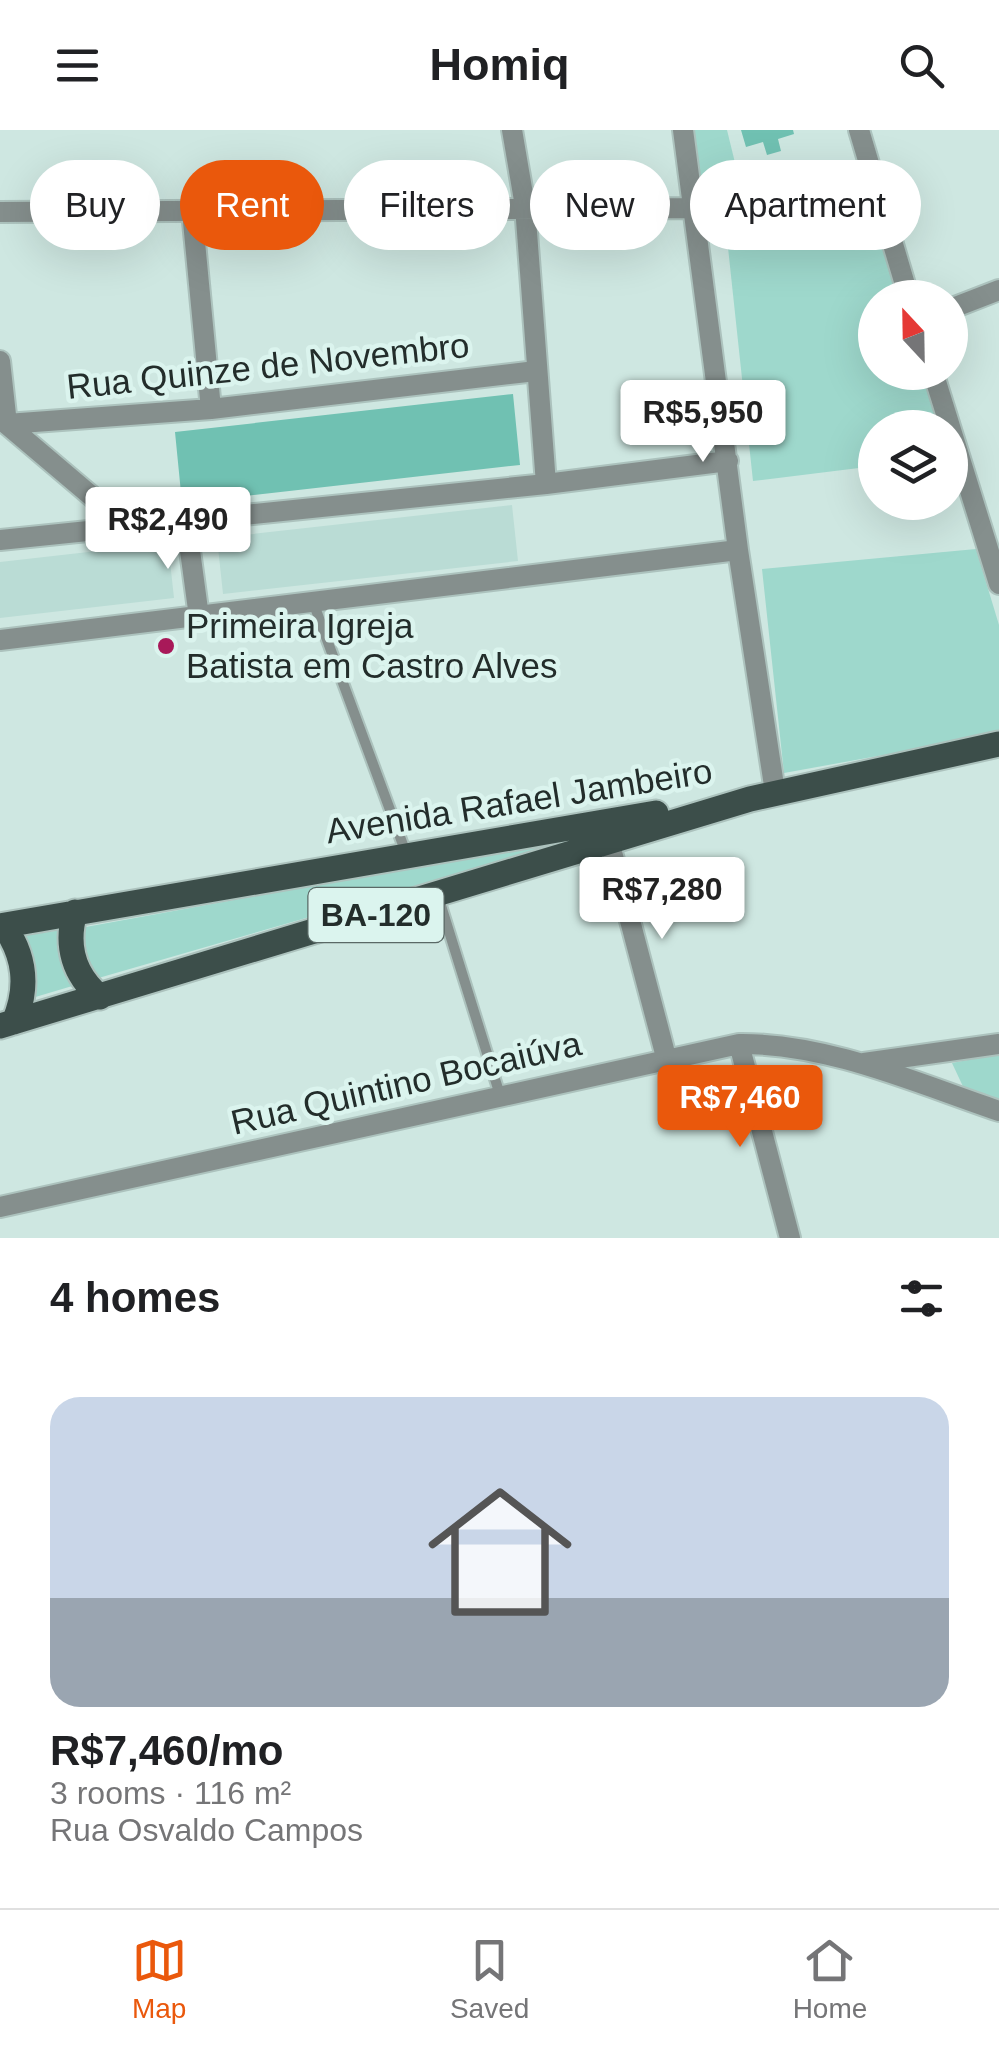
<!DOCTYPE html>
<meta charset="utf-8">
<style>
body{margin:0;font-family:Helvetica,sans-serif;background:#f6f6f6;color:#202124;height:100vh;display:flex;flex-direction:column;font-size:38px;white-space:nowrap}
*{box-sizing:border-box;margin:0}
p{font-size:32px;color:#757577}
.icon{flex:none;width:55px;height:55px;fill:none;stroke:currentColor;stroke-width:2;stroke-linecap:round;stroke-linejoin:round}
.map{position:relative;height:1108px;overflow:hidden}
.side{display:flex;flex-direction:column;background:#fff;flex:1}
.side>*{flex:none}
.top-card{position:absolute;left:30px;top:30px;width:940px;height:90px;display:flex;gap:20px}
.needle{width:65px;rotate:338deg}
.fabs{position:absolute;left:858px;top:150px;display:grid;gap:20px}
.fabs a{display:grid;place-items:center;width:110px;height:110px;border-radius:50%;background:#fff;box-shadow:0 10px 40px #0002;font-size:50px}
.price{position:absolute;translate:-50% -85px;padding:0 22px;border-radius:10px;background:#fff;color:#222;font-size:32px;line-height:65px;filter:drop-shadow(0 2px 5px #0008)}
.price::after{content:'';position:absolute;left:50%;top:60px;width:30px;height:22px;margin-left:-15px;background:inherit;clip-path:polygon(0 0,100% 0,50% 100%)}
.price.selected{background:#ea580c;color:#fff}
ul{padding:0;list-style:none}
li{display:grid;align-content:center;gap:20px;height:530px;padding:0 50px}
li span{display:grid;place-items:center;height:310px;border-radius:30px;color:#555}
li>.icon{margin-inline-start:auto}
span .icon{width:180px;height:180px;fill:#fffc;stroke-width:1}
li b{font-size:42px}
h2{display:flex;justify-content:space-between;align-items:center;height:120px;padding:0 50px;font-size:42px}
.chip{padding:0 35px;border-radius:45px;background:#fff;box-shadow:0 10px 40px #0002;font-size:35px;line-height:90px}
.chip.selected{background:#ea580c;color:#fff}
header{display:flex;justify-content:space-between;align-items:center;height:130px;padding:0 50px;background:#fff;font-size:45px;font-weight:600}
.tab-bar{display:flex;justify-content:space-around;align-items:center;height:140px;border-top:2px solid #e0e0e0;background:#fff;font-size:28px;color:#757577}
.tab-bar a{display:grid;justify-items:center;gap:5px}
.tab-bar .selected{color:#ea580c}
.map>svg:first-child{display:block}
.built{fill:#badcd5}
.green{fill:#9ed8cc}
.building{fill:#70c1b2}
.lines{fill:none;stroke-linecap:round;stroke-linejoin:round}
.lane-casing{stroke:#acc2bd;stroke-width:14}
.street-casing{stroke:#acc2bd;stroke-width:24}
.primary-casing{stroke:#acc2bd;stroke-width:29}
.lane{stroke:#858f8d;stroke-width:10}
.street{stroke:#858f8d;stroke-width:20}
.primary{stroke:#3c4e4a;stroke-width:25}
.poi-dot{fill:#a81959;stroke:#dbf4ee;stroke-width:4}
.labels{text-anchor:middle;stroke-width:9;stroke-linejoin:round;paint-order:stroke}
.shield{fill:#dbf4ee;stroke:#5a6966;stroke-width:2.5}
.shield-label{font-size:32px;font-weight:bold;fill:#232d2b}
.street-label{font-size:35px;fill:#232d2b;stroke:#dbf4ee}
.poi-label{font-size:35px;fill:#232d2b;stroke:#dbf4ee;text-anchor:start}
</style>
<header><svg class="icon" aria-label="menu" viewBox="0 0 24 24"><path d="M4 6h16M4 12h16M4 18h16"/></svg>Homiq<svg class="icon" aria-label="search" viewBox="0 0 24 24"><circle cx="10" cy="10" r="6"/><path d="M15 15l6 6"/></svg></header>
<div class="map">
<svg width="999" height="1108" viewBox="0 0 999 1108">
<rect width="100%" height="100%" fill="#cee7e1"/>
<!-- built -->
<path class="built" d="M512,375L518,431L223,464L217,408Z
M168,413L174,468L0,488V432Z"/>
<!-- green -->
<path class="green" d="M694,0H727L738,45L701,52Z
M871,72L900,167L875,168V242L923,243L939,297L875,298V336L753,351L726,99Z
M976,419L999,495V604L784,643L762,439Z
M597,704L95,849L82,838L80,798Z
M62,800L79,854L32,868L21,806Z
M999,924V973L967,965L952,933Z"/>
<!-- building -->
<path class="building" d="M741,0H793L794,4L778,9L781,21L767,25L763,12L746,17Z
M513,264L520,335L182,373L175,302Z"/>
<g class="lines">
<defs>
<path id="lane" d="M313,472L406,723
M438,766L500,965"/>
<path id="street" d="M512,0L525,76L546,354
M683,0L738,420L775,662
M859,0L909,168
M192,81L211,279
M0,82L696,78L872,47
M950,179L999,160
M0,231L7,294L211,279L536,241
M933,242L999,454
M4,292L128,397
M186,391L199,487
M0,410L546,354L728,331
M0,510L738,420
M609,711L666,927
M739,914L790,1108
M864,933L999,914
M0,1077L739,914C828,913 916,953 999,981"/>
<path id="primary" d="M75,782C65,816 74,845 100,867
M0,796L656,683
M4,796C25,826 29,857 14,892
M0,896L750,669L999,614"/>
</defs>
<!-- lane casing -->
<use href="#lane" class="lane-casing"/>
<!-- street casing -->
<use href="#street" class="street-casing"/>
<!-- primary casing -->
<use href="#primary" class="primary-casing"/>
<!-- lane -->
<use href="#lane" class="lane"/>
<!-- street -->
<use href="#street" class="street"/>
<!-- primary -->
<use href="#primary" class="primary"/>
</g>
<!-- markers -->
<circle class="poi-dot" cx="166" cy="516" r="10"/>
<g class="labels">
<!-- shield labels -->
<rect class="shield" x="308.5" y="758" width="135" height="54" rx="8"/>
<g class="shield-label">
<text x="376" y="796">BA-120</text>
</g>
<!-- street labels -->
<g class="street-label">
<text transform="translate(268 236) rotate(-6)" y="12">Rua Quinze de Novembro</text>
<text transform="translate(519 671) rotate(-9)" y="12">Avenida Rafael Jambeiro</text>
<text transform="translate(406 953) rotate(-13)" y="12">Rua Quintino Bocaiúva</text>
</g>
<!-- poi labels -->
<g class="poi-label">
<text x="186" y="508">Primeira Igreja<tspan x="186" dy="40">Batista em Castro Alves</tspan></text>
</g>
</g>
</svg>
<div class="fabs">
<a><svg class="needle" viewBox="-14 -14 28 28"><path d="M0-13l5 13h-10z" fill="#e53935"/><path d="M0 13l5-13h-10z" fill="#757577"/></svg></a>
<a><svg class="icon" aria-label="layers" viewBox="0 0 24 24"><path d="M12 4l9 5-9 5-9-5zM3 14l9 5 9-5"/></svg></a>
</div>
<b class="price" style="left:703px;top:335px">R$5,950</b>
<b class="price" style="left:168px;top:442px">R$2,490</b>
<b class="price" style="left:662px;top:812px">R$7,280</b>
<b class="price selected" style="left:740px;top:1020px">R$7,460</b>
<div class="top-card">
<a class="chip">Buy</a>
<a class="chip selected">Rent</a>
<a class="chip">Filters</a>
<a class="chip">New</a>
<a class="chip">Apartment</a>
</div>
</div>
<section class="side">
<h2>4 homes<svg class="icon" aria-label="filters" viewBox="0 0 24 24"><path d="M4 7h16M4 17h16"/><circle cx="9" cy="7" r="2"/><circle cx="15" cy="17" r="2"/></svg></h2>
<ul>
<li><span style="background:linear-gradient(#c9d6e8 65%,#9aa5b1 0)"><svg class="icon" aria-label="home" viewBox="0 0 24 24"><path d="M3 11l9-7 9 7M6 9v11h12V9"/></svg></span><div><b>R$7,460/mo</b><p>3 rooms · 116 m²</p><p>Rua Osvaldo Campos</p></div></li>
</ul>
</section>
<nav class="tab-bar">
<a class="selected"><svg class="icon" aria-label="map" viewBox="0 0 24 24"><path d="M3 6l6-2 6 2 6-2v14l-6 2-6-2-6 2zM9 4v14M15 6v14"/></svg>Map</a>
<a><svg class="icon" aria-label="saved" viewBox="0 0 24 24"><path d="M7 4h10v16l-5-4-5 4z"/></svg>Saved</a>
<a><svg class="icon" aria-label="home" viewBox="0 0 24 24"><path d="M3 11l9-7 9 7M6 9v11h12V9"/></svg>Home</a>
</nav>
